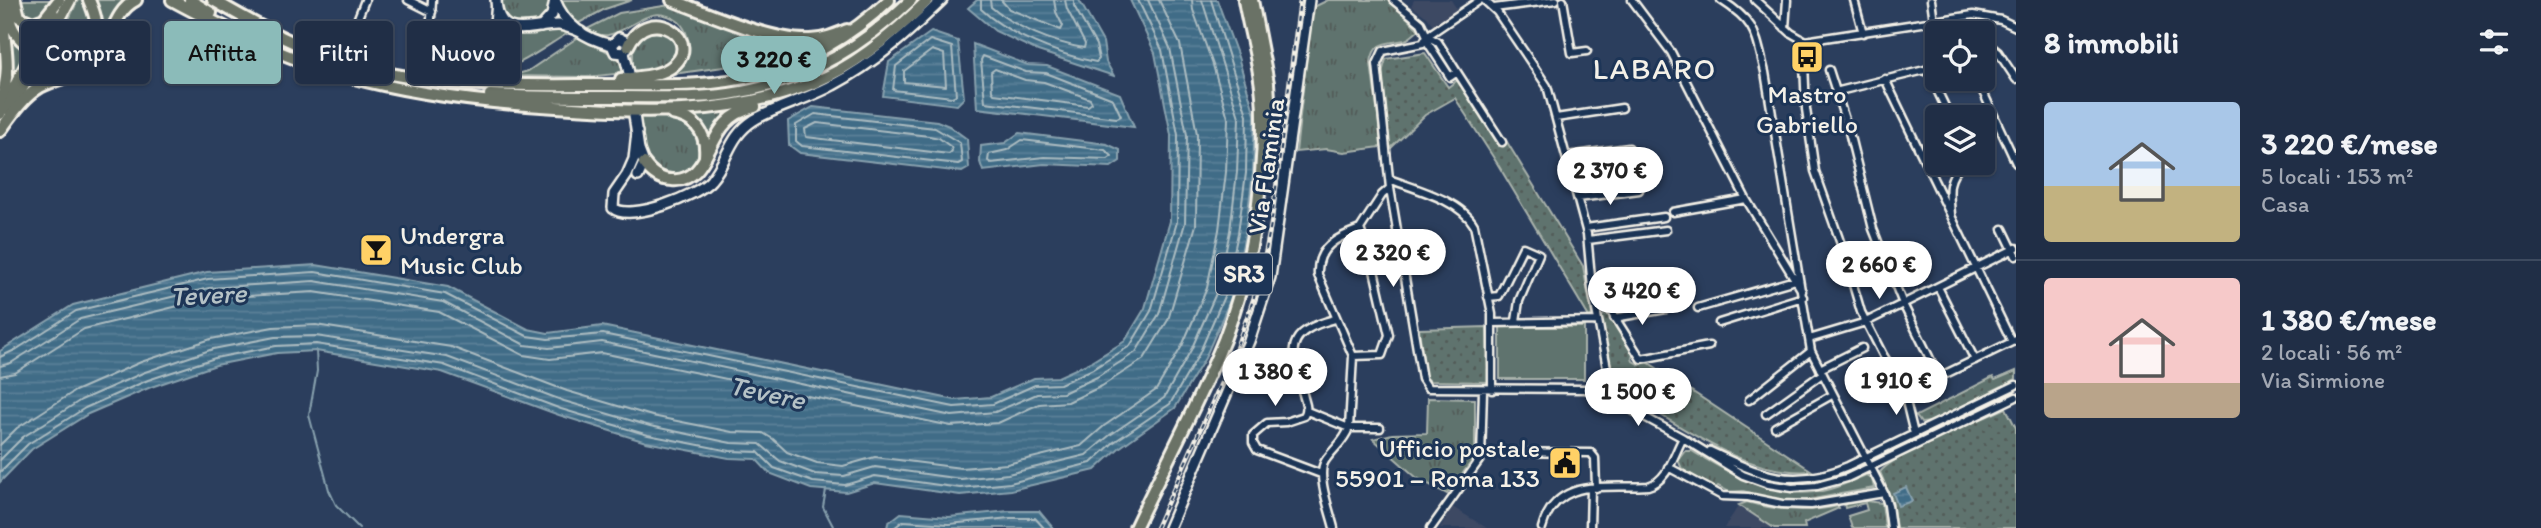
<!DOCTYPE html>
<html lang="it">
<meta charset="utf-8">
<style>
body{margin:0;font-family:Itim,sans-serif;background:#28364d;color:#f1f3f6;height:100vh;display:flex;flex-direction:column;font-size:26px;white-space:nowrap}
*{box-sizing:border-box;margin:0}
p{font-size:23px;color:#a2a8b3}
.icon{flex:none;width:38px;height:38px;fill:none;stroke:currentColor;stroke-width:2;stroke-linecap:round;stroke-linejoin:round}
.map{position:relative;flex:1;overflow:hidden}
.panel{display:flex;flex-direction:column;background:#202e46;width:525px}
.panel>*{flex:none}
.guide{position:absolute;left:21px;top:21px;width:665px;height:63px;display:flex;gap:14px}
.fabs{position:absolute;left:1925px;top:21px;display:grid;gap:14px}
.fabs a{display:grid;place-items:center;width:70px;height:70px;border-radius:7px;background:#202e46;box-shadow:0 2px 5px #0004,0 0 0 2px #3d4a5f;font-size:35px}
.price{position:absolute;translate:-50% -60px;padding:0 16px;border-radius:24px;background:#fff;color:#222;font-size:23px;line-height:46px;filter:drop-shadow(0 2px 4px #0008)}
.price::after{content:'';position:absolute;left:50%;top:42px;width:21px;height:16px;margin-left:-10px;background:inherit;clip-path:polygon(0 0,100% 0,50% 100%)}
.price.current{background:#8bbbb9;color:#111}
ul{padding:0;list-style:none}
li{display:flex;align-items:center;gap:21px;height:175px;padding:0 28px}
li+li{border-top:2px solid #3d4a5f}
li span{display:grid;place-items:center;flex:none;width:196px;height:140px;border-radius:7px;color:#555}
li>.icon{margin-inline-start:auto}
span .icon{width:84px;height:84px;fill:#fffc;stroke-width:1}
li b{font-size:30px}
h2{display:flex;justify-content:space-between;align-items:center;height:84px;padding:0 28px;font-size:30px}
.chip{padding:0 24px;border-radius:7px;background:#202e46;box-shadow:0 2px 5px #0004,0 0 0 2px #3d4a5f;font-size:24px;line-height:63px}
.chip.current{background:#8bbbb9;color:#111}
main{display:flex;flex:1;min-height:0}
.map>svg:first-child{display:block}
.built{fill:#3c4864}
.grass{fill:url(#grass-tufts);stroke:#a9b2ab;stroke-width:2}
.park{fill:url(#park-dots);stroke:#a9b2ab;stroke-width:2}
.garden{fill:#5e736e;stroke:#a9b2ab;stroke-width:2}
.water{fill:url(#water-rules);stroke:#88a1ae;stroke-width:2}
.lines{fill:none;stroke-linecap:round;stroke-linejoin:round}
.shore{stroke:#acbcc1;stroke-width:2}
.stream{stroke:#88a1ae;stroke-width:2}
.street-casing{stroke:#f4f1e8;stroke-width:11}
.secondary-casing{stroke:#f4f1e8;stroke-width:14}
.primary-casing{stroke:#f4f1e8;stroke-width:15}
.highway-casing{stroke:#f4f1e8;stroke-width:16}
.street{stroke:#1d3557;stroke-width:6}
.secondary{stroke:#1d3557;stroke-width:9}
.primary{stroke:#6a7266;stroke-width:10}
.highway{stroke:#6a7266;stroke-width:10}
.rail-casing{stroke:#f4f1e8;stroke-width:4.5}
.rail{stroke:#1d3557;stroke-width:2;stroke-dasharray:5;stroke-linecap:butt}
.highway-bridge-casing{stroke:#f4f1e8;stroke-width:16;stroke-linecap:butt}
.highway-bridge{stroke:#6a7266;stroke-width:10}
.labels{text-anchor:middle;stroke-width:6;stroke-linejoin:round;paint-order:stroke}
.shield{fill:#1d3557;stroke:#b4b9bc;stroke-width:2}
.shield-label{font-size:24px;font-weight:bold;fill:#f4f1e8}
.poi-label{font-size:26px;fill:#f4f1e8;stroke:#1d3557}
.street-label{font-size:26px;fill:#f4f1e8;stroke:#1d3557}
.water-label{font-size:28px;font-style:italic;fill:#b5c2c6;stroke:#1d3557}
.quarter-label{font-size:30px;letter-spacing:2px;fill:#f4f1e8;stroke:#1d3557}
</style>
<main>
<div class="map">
<svg width="2016" height="528" viewBox="0 0 2016 528">
<defs>
<pattern id="grass-tufts" width="24" height="20" patternUnits="userSpaceOnUse" patternTransform="scale(1.75)"><rect width="24" height="20" fill="#5e736e"/><path d="M3 7l-1-3M5 7V3M7 7l1-3M15 17l-1-3M17 17v-4M19 17l1-3" fill="none" stroke="#525b58"/></pattern>
<pattern id="park-dots" width="8" height="8" patternUnits="userSpaceOnUse" patternTransform="scale(1.75)"><rect width="8" height="8" fill="#5e736e"/><path d="M2 2h.1M6 6h.1" fill="none" stroke="#525b58" stroke-width="1.8" stroke-linecap="round"/></pattern>
<pattern id="water-rules" width="6" height="5" patternUnits="userSpaceOnUse" patternTransform="scale(1.75)"><rect width="6" height="5" fill="#406c87"/><path d="M0 2.5h6" fill="none" stroke="#5c8198"/></pattern>
</defs>
<rect width="100%" height="100%" fill="#2b3e5d"/>
<filter id="ink" filterUnits="userSpaceOnUse"><feTurbulence type="fractalNoise" baseFrequency=".0143" numOctaves="2"/><feDisplacementMap in="SourceGraphic" scale="14" xChannelSelector="R" yChannelSelector="G"/><feConvolveMatrix kernelMatrix="1 2 1 2 8 2 1 2 1" color-interpolation-filters="sRGB"/></filter>
<g filter="url(#ink)">
<!-- built -->
<path class="built" d="M1414,0H1451L1457,9L1453,11L1455,15L1435,28L1427,17L1411,6Z
M1739,505L1774,528H1724Z
M1452,508H1454L1487,528H1440Z"/>
<!-- grass -->
<path class="grass" d="M18,0H52L43,15L37,19L23,16Z
M78,0H86C96,29 95,41 68,56L48,51L61,36Z
M92,0H128L101,49L92,60L18,101L43,57L49,60L91,49Z
M500,0H551L549,12L540,22L518,26C506,20 502,13 500,0Z
M560,0H632L605,9L577,24L569,17Z
M1328,0H1387L1395,5L1419,30C1415,33 1411,38 1405,40C1387,44 1374,40 1371,63L1382,146L1380,147L1344,152L1326,149L1296,152L1312,8Z
M670,5L684,8L794,46L745,64L673,74C680,68 686,61 688,52C690,42 687,30 679,22C650,0 633,31 608,35C600,36 594,33 587,29L619,13Z
M11,7L43,23L32,44L20,36Z
M5,9L29,51L9,89Z
M647,22L679,39C675,68 658,70 633,73V41Z
M557,28L570,32C544,47 521,67 490,73C497,60 492,44 502,33L533,35Z
M580,36L618,58L625,73L587,77L511,76L528,71Z
M731,111L718,124L707,145L687,115Z
M639,116C652,117 670,115 683,121C717,138 697,188 656,170L645,153Z
M1428,398L1475,399V457L1447,494L1417,478L1373,439L1392,434L1427,433Z
M1685,451H1692C1735,476 1779,503 1830,489C1843,486 1854,480 1866,475L1872,479L1874,488L1802,501L1777,500L1743,491L1729,492L1718,486L1715,489L1682,469L1678,460Z
M1858,500L1882,503L1885,528H1852L1848,516L1867,510L1865,503L1845,508L1844,503Z
M1747,502C1778,511 1807,513 1838,506L1839,508L1804,523L1805,528H1774L1739,505Z"/>
<!-- park -->
<path class="park" d="M1425,53L1448,87L1459,79L1499,146L1507,142L1583,266L1592,315L1589,317L1497,163L1455,98L1425,115L1390,149L1382,73L1386,59Z
M1608,313L1634,352L1632,358L1633,361L1640,365L1646,361L1812,471C1746,477 1683,427 1628,395C1613,378 1600,339 1602,316Z
M1487,327L1489,382L1430,381L1425,376L1419,329Z
M2016,371V379L1931,422L1921,423L1916,416L1993,377L1995,380Z
M2006,408L2016,428V528H1896L1892,501L1880,472C1897,452 1978,421 2006,408Z"/>
<!-- garden -->
<path class="garden" d="M1500,327H1584V379H1500Z"/>
<!-- water -->
<path class="water" d="M977,0H1079L1103,42L1106,62L1114,76L1038,51L995,31L968,8Z
M1130,0H1217L1238,57L1255,115L1253,173L1245,234L1232,296L1205,358L1175,408L1119,448L1095,470L1011,490L960,495L875,483L846,492L811,489L769,473L756,459L729,458L646,442L559,415L442,372L316,351L277,353L216,365L151,387L88,414L32,449L0,482V351L73,305L207,272L316,265L448,287L528,329L548,333L602,326L955,400L991,397L1034,378L1058,377L1091,362L1125,341L1145,308L1170,221L1171,135L1155,53Z
M931,32L958,41L964,98L957,105L883,96L889,62Z
M973,44L1028,65L1047,66L1120,94L1134,127L977,108Z
M813,107L937,121L949,126L967,139L969,168L962,172L800,153L789,145L788,121Z
M1019,133L1107,144L1120,150V161L1111,167L1044,164L983,171L980,162L981,146L1005,143Z
M1906,487L1912,501L1898,506L1893,493Z
M1009,511H1039L1053,528H887L888,523L901,513L949,517Z"/>
<g class="lines">
<!-- shore -->
<path class="shore" d="M981,0V9C1008,35 1059,55 1096,62L1099,59L1096,45L1074,6V0
M990,0L991,7C1014,27 1053,43 1084,48L1085,44L1067,9L1065,0
M1001,0L1009,9L1061,30L1063,26L1056,12L1054,0
M930,40L952,47L956,95L952,97L893,90L896,66Z
M932,50L944,54L946,86L904,82V71Z
M983,56L1026,72L1046,73L1113,99L1121,116L1117,118L985,102L981,60Z
M995,69L1025,80L1044,82L1090,99L1092,103L1088,106L994,94L992,91L991,72Z
M815,114L935,128L960,143L962,162L958,164L802,146L796,141V125Z
M817,123L929,136L939,138L951,147L952,151L949,154L806,137L805,129Z
M1022,140L1105,150L1112,156L1108,159L1044,157L991,163L988,161L989,154L1007,150Z
M0,357L17,349L76,311L208,279L315,272L445,294L527,336L548,339L603,334L954,407L993,404L1035,385L1060,384L1093,369L1130,346L1151,311L1177,222L1178,135L1162,50L1138,0
M0,366L11,363L80,319L209,288L314,281L443,302L525,345L549,348L602,342L952,416L995,412L1037,394L1063,393L1097,377L1136,352L1159,314L1185,223L1187,135L1170,48L1148,0
M0,376L15,373L84,329L211,298L314,292L439,312L523,355L550,359L602,353L951,426L998,423L1039,404L1068,402L1102,386L1144,359L1168,320L1196,225L1197,134L1180,44L1159,0
M0,445L17,428L75,391L141,362L211,339L273,327L316,325L451,347L567,391L652,416L732,432L763,433L773,439L787,452L817,463L843,466L875,457L961,468L1007,464L1081,446L1104,426L1156,390L1182,346L1207,288L1219,230L1226,172L1228,118L1213,65L1193,10L1192,0
M0,460L23,437L81,400L145,372L213,349L275,337L316,336L447,357L564,401L650,426L731,443L760,444L780,461L815,474L844,476L875,467L961,479L1008,474L1086,455L1110,435L1164,398L1191,350L1217,291L1230,231L1237,172L1239,117L1202,0
M0,472L28,444L85,408L148,380L215,358L276,346L316,344L444,365L561,409L648,435L730,451L758,452L774,468L813,482L845,485L875,476L960,488L1010,483L1091,463L1114,442L1170,404L1199,354L1225,294L1238,233L1246,173L1247,115L1211,0
M894,528L903,521L949,524L1010,518H1035L1044,528"/>
<!-- stream -->
<path class="stream" d="M316,350L317,371L309,415L329,490L336,505L359,528
M826,490L823,507L834,528"/>
<defs>
<path id="street" d="M408,0L432,12
M432,0L431,19L418,52L417,58L421,61C437,63 476,74 489,67L495,8
M1393,0L1421,23L1427,36L1423,43L1383,51L1377,64L1390,188L1422,379L1428,388L1585,389L1599,392L1683,438L1743,475L1768,484L1792,488L1817,486L1847,478L2016,397
M1484,0L1497,12L1547,86L1587,234L1592,288L1607,368L1608,395
M1563,0L1572,53L1587,51
M1632,0L1671,52L1746,199L1802,291
M1721,0C1757,23 1755,33 1765,72L1811,351L1884,493L1888,505L1891,528
M1755,0L1791,33L1805,41L1973,15L2001,20L2016,27
M1854,0L1863,33
M1931,0L1934,21
M1494,8L1556,0
M1785,28L1787,0
M350,38L365,0
M1426,40L1450,77L1457,72L1438,42L1427,36L1480,0
M1983,40L1998,52L2016,79
M1805,41L1804,63L1806,109L1815,171L1842,247L1861,312L1883,355L1902,385L1914,434
M1927,69L1950,117
M1829,70L1849,132L1873,229L1903,304L1939,377
M1457,72L1502,142
M1885,79L2012,342
M1977,79L2016,163
M1835,92L1937,67
M1556,118L1622,108
M1567,156L1629,148
M1573,178L1638,169
M1389,179C1415,189 1460,200 1474,225L1492,314V390
M1578,198L1639,190
M1673,212L1746,199
M1951,214C1949,191 1946,181 1962,163
M1586,228L1664,217
M1360,229C1338,237 1316,247 1318,275L1353,356L1382,355L1389,335L1373,266L1360,229L1382,195L1390,188
M2003,229L2016,256
M1588,240L1666,230
M1938,287L1975,360
M1592,288L1599,292L1641,359L1709,346
M1488,297L1499,296L1523,247L1539,254L1519,301L1516,321
M1698,308L1795,280
M1614,318L1666,309
M1492,323L1598,321
M1719,323L1803,297
M1809,339L1866,322L2016,248
M1820,369L1862,348
M1906,393L2016,340
M1749,400L1811,351
M1307,411L1349,428H1380
M1766,414L1822,374
M1775,427L1832,395
M1710,451C1760,475 1793,490 1848,466L2016,385
M1482,452L1591,453L1595,458L1596,488
M1668,467L1722,496L1748,497L1782,504L1811,505L1884,493
M1321,474L1257,450L1253,443V435L1267,423L1286,422L1304,416C1309,408 1305,403 1303,394C1289,350 1284,332 1335,319
M1334,528C1330,511 1316,475 1325,461C1333,449 1344,442 1349,428L1353,356
M1431,528L1481,458L1483,390
M1542,528C1556,476 1606,489 1648,486C1668,481 1674,454 1683,438
M1590,528L1591,488"/>
<path id="secondary" d="M496,0C498,44 535,24 559,25C567,26 574,29 581,32
M555,0C565,26 585,39 612,45L615,52L624,53
M541,27L552,15L555,0
M612,45L619,38L627,42V48L624,53L629,73
M634,115L639,150L644,163L638,176
M637,132L634,159L627,175L614,194L613,208C630,222 698,196 711,180C729,159 728,137 754,120C778,106 808,99 833,85C875,63 908,33 942,0
M1169,528L1249,341L1270,277L1309,0"/>
<path id="primary" d="M10,111L70,0
M0,114L53,13"/>
<path id="highway" d="M9,0C7,19 11,32 26,44
M15,0L19,17L33,23L44,19L59,0
M172,0C228,30 286,59 347,76C415,95 486,103 556,107C643,113 731,116 813,83C857,65 895,33 928,0
M190,0L211,13
M213,0C258,26 302,50 352,65C436,89 524,85 610,85C659,85 710,88 757,75C809,61 851,36 889,0
M672,0C707,13 773,42 810,40C823,40 835,35 847,30
M1252,0L1268,83L1270,113L1268,161
M57,59C80,63 98,46 96,22C95,14 92,7 89,0
M621,79C637,77 656,77 670,68C708,42 649,0 628,46
M490,95C534,97 579,97 623,97C658,97 694,99 729,94C801,84 860,49 911,0
M0,102C15,63 0,37 3,0
M672,114C695,118 707,133 705,156
M0,131C11,116 23,97 40,87C58,77 78,77 94,62C112,44 112,12 136,0
M644,163C651,173 660,180 672,180C704,183 708,141 726,123C734,114 743,110 755,107
M1135,528C1164,466 1198,404 1224,340C1251,270 1264,190 1263,116C1263,76 1251,39 1244,0"/>
</defs>
<!-- street casing -->
<use href="#street" class="street-casing"/>
<!-- secondary casing -->
<use href="#secondary" class="secondary-casing"/>
<!-- primary casing -->
<use href="#primary" class="primary-casing"/>
<!-- highway casing -->
<use href="#highway" class="highway-casing"/>
<!-- street -->
<use href="#street" class="street"/>
<!-- secondary -->
<use href="#secondary" class="secondary"/>
<!-- primary -->
<use href="#primary" class="primary"/>
<!-- highway -->
<use href="#highway" class="highway"/>
<defs>
<path id="rail" d="M1156,528L1234,354L1260,280L1272,219L1300,0"/>
</defs>
<!-- rail casing -->
<use href="#rail" class="rail-casing"/>
<!-- rail -->
<use href="#rail" class="rail"/>
<defs>
<path id="highway-bridge" d="M26,44L57,59"/>
</defs>
<!-- highway-bridge casing -->
<use href="#highway-bridge" class="highway-bridge-casing"/>
<!-- highway-bridge -->
<use href="#highway-bridge" class="highway-bridge"/>
</g>
</g>
<!-- icons -->
<defs>
<symbol id="bus-square" viewBox="-11 -11 22 22"><rect x="-9" y="-9" width="18" height="18" rx="4" fill="#ffd166" stroke="#1d3557"/><path d="M-5-6H5V4H4V6H2V4H-2V6H-4V4H-5ZM-3.5-4V0h7V-4ZM-3.5 1.2v1.5H-2V1.2ZM2 1.2v1.5H3.5V1.2Z" fill="#111"/></symbol>
<symbol id="bar-square" viewBox="-11 -11 22 22"><rect x="-9" y="-9" width="18" height="18" rx="4" fill="#ffd166" stroke="#1d3557"/><path d="M-6-5H6L.8 .8V4.5H3.5V6h-7V4.5H-.8V.8Z" fill="#111"/></symbol>
<symbol id="civic-square" viewBox="-11 -11 22 22"><rect x="-9" y="-9" width="18" height="18" rx="4" fill="#ffd166" stroke="#1d3557"/><path d="M-.6-6.5H3V-4.5H.6V-3L4-1V1h2V6H-6V1h2V-1L-.6-3ZM-1.2 2.5V6h2.4V2.5Z" fill="#111"/></symbol>
</defs>
<g fill-rule="evenodd">
<use href="#bus-square" x="1788" y="38" width="38" height="38"/>
<use href="#bar-square" x="357" y="231" width="38" height="38"/>
<use href="#civic-square" x="1546" y="444" width="38" height="38"/>
</g>
<g class="labels">
<!-- shield labels -->
<rect class="shield" x="1216" y="253.5" width="56" height="41" rx="5"/>
<g class="shield-label">
<text x="1244" y="282">SR3</text>
</g>
<!-- poi labels -->
<g class="poi-label">
<text x="1807" y="103">Mastro<tspan x="1807" dy="30">Gabriello</tspan></text>
<text x="400" y="244" text-anchor="start">Undergra<tspan x="400" dy="30">Music Club</tspan></text>
<text x="1540" y="457" text-anchor="end">Ufficio postale<tspan x="1540" dy="30">55901 – Roma 133</tspan></text>
</g>
<!-- street labels -->
<g class="street-label">
<text transform="translate(1266 166) rotate(-82)" y="9">Via Flaminia</text>
</g>
<!-- water labels -->
<g class="water-label">
<text transform="translate(208 294) rotate(-3)" y="10">Tevere</text>
<text transform="translate(767 392) rotate(12)" y="10">Tevere</text>
</g>
<!-- quarter labels -->
<g class="quarter-label">
<text x="1655" y="79">LABARO</text>
</g>
</g>
</svg>
<div class="fabs">
<a><svg class="icon" aria-label="locate" viewBox="0 0 24 24"><circle cx="12" cy="12" r="6"/><path d="M12 2v4M12 18v4M2 12h4M18 12h4"/></svg></a>
<a><svg class="icon" aria-label="layers" viewBox="0 0 24 24"><path d="M12 4l9 5-9 5-9-5zM3 14l9 5 9-5"/></svg></a>
</div>
<b class="price current" style="left:774px;top:96px">3 220 €</b>
<b class="price" style="left:1610px;top:207px">2 370 €</b>
<b class="price" style="left:1393px;top:289px">2 320 €</b>
<b class="price" style="left:1879px;top:301px">2 660 €</b>
<b class="price" style="left:1642px;top:327px">3 420 €</b>
<b class="price" style="left:1275px;top:408px">1 380 €</b>
<b class="price" style="left:1896px;top:417px">1 910 €</b>
<b class="price" style="left:1638px;top:428px">1 500 €</b>
<div class="guide">
<a class="chip">Compra</a>
<a class="chip current">Affitta</a>
<a class="chip">Filtri</a>
<a class="chip">Nuovo</a>
</div>
</div>
<section class="panel">
<h2>8 immobili<svg class="icon" aria-label="filters" viewBox="0 0 24 24"><path d="M4 7h16M4 17h16"/><circle cx="9" cy="7" r="2"/><circle cx="15" cy="17" r="2"/></svg></h2>
<ul>
<li><span style="background:linear-gradient(#a9c7e8 60%,#c2b280 0)"><svg class="icon" aria-label="home" viewBox="0 0 24 24"><path d="M3 11l9-7 9 7M6 9v11h12V9"/></svg></span><div><b>3 220 €/mese</b><p>5 locali · 153 m²</p><p>Casa</p></div></li>
<li><span style="background:linear-gradient(#f6c9c9 75%,#b9a48a 0)"><svg class="icon" aria-label="home" viewBox="0 0 24 24"><path d="M3 11l9-7 9 7M6 9v11h12V9"/></svg></span><div><b>1 380 €/mese</b><p>2 locali · 56 m²</p><p>Via Sirmione</p></div></li>
</ul>
</section>
</main>
